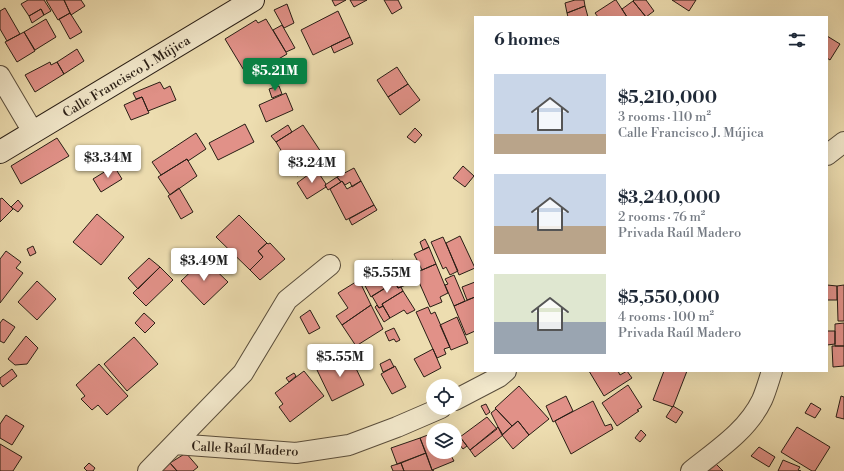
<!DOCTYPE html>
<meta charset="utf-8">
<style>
body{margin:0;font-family:"Libre Bodoni",serif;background:#f2f2f3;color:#1f2937;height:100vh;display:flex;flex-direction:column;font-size:15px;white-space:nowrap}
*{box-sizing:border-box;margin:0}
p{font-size:13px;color:#747a83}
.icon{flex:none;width:22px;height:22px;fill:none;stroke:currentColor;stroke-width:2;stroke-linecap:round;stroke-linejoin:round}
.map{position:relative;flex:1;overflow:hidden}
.drawer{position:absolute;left:474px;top:16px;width:354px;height:356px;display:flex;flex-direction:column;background:#fff;border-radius:0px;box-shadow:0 4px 16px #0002}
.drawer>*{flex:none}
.tools{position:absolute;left:426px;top:379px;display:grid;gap:8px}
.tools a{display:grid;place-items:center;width:36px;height:36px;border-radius:50%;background:#fff;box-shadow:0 4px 16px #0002;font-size:20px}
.price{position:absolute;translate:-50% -34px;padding:0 9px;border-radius:4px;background:#fff;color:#222;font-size:13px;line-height:26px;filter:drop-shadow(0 1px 2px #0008)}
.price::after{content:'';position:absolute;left:50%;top:24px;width:12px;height:9px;margin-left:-6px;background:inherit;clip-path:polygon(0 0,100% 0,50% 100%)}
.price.selected{background:#0b8043;color:#fff}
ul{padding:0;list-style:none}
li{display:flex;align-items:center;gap:12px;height:100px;padding:0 20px}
li span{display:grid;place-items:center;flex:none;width:112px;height:80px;border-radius:0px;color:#555}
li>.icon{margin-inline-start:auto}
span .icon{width:48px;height:48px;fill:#fffc;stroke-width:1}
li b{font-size:17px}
h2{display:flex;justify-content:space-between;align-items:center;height:48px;padding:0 20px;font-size:17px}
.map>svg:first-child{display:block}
.building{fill:#e19188;stroke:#291e15}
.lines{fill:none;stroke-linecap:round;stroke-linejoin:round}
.street-casing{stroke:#5a4e3c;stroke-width:22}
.secondary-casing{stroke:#291e15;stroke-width:24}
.street{stroke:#f3e9cc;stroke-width:20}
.secondary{stroke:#f3e9cc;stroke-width:22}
.labels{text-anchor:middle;stroke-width:3;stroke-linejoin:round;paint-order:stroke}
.street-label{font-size:13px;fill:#291e15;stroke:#f3e9cc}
</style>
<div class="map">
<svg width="844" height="471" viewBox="0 0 844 471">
<rect width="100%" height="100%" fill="#edddb0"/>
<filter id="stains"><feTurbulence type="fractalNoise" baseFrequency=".005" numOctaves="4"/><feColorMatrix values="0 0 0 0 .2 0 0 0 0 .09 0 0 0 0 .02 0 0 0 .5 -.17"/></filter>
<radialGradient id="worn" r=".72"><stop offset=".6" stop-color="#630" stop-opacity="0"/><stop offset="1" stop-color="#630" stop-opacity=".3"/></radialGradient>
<!-- building -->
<path class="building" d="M28,0H44L51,11L44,15L41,9L29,16L21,4Z
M46,0H64L70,13L58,20Z
M64,0H81L85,6L71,15Z
M332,0H346L335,6Z
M350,0H367L354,7Z
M384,0H398L402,8L392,14Z
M575,0H584L585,6L567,13L565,3Z
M615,0H616L627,17H598L595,13Z
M634,0H646L654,11L646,17L633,1Z
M672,0H696L689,11Z
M633,1L646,17H627L622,9Z
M287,4L294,23L284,28L274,10Z
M585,6L588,17H568L567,13Z
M5,8L20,34L7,41L0,29V11Z
M41,9L44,15L32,23L29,16Z
M338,11L350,37L313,55L301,30Z
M70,13L82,32L70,39L59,19Z
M46,19L56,37L35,50L24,32Z
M266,19L287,54L248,77L225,39L256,20L258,23Z
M282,25L295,48L286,52L273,30Z
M24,32L35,51L17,62L5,42Z
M827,36L840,44L830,60L827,58Z
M350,37L353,44L334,53L331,46Z
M77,49L84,61L64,74L57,62Z
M50,62L51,65L57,62L64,74L35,92L25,75Z
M397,67L408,84L388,97L377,80Z
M160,82L164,89L170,86L176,100L148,111L142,97L136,99L133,93Z
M408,84L420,100L400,115L388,97Z
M279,86L282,94L272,98L269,89Z
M286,93L293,110L266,122L259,105Z
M142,97L149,113L131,120L124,105Z
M245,124L254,142L218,160L209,143Z
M288,125L292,132L276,142L271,136Z
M303,125L321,152L293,170L276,142Z
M415,128L422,135L415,143L407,137Z
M196,133L206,149L188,161L187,159L161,175L152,162Z
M57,138L69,156L21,184L11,166Z
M116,148L121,158L116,161L111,151Z
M321,152L325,159L297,176L293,170Z
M187,159L197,176L170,195L158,177Z
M114,166L122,179L101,192L93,179Z
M463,166L474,176L465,187L453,178Z
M354,168L361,181L352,187L350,182L345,185L342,181L341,182L337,177Z
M316,169L326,184L325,185L326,187L307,199L297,183Z
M337,177L341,182L328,190L325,185Z
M342,181L347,189L361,181L374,205L346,220L330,189Z
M179,188L193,212L181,219L168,196Z
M2,198L13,209L0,222V199Z
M18,200L23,206L18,212L11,207Z
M374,205L377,210L352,225L349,219Z
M97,214L124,237L101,265L73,242Z
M239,215L267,243L258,251L263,257L250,270L216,237Z
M460,236L475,268L459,275L446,243Z
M443,237L458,271L450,275L446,267L443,269L431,242Z
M425,239L429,247L423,250L420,242Z
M267,243L268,244L270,243L285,259L260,280L250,270L263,257L258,251Z
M33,246L36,253L30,256L27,249Z
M429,247L436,264L422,270L414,254Z
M6,251L21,262L16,268L23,273L0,303V259Z
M149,258L160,267L138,289L128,278Z
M204,259L228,282L204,305L181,281Z
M393,260L406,285L398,288L395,282L371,297L362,280Z
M436,264L448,293L440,297L442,302L430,307L415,273Z
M160,267L173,280L146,306L133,293Z
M454,275L465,301L454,306L445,285L448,284L445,279Z
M359,280L371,305L342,325L336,316L348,308L338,293Z
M37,281L56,299L37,320L18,302Z
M395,282L398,288L401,287L403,291L382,304L383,306L379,308L372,296Z
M475,282V297L467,300L462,287Z
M827,285L837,286V300H827Z
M844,285V321H838L837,286Z
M403,291L415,310L407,314L404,310L390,318L382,304Z
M475,297V331L466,335L454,306Z
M371,305L383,329L356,346L342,325Z
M377,305L379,308L383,306L390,318L384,322L375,307Z
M428,307L431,314L435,312L450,347L444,349L446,354L437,358L416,312Z
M310,310L320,328L309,334L300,317Z
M144,313L155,323L145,333L135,323Z
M457,317L468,343L451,350L440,325Z
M3,319L15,327L4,343L0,341V323Z
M844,323V346H835V324Z
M394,328L400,340L396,342L394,339L389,341L385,332Z
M827,331H835V344L827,345Z
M26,336L38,348L27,364L15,365L8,359Z
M134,337L158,364L127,391L104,364Z
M832,346H844V366L833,367Z
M433,349L441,368L424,377L414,359Z
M349,354L364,385L332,401L317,370Z
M335,356L337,360L328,364L326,360Z
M390,359L394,367L383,372L380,364Z
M99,364L128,396L107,415L98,405L92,410L81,399L85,396L76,385Z
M395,366L406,387L392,394L381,374Z
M12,369L17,376L3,387L0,383V378Z
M304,371L324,396L290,422L279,407L283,404L275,393Z
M589,371H618L620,375L627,371L632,378L604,396Z
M664,371H687L673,407L653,400Z
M294,373L296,376L289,382L286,378Z
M628,385L642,407L637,410L639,411L617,426L602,403Z
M519,386L549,419L529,435L518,421L512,426L495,408Z
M566,396L573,411L553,422L546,406Z
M841,396L844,397V419L836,417Z
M593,401L605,426L611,424L613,429L571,454L555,421Z
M811,403L821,409L815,418L805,413Z
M486,404L490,412L486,415L481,406Z
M673,406L683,412L676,423L666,417Z
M496,409L512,426L502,435L491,413Z
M6,415L24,426L12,445L0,438V424Z
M487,417L497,429L470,450L460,437Z
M518,421L529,435L513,449L502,435Z
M498,427L503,435L475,457L470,450Z
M797,427L830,447L815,471H812L781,452Z
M641,430L646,435L640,442L635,438Z
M433,433V452H449L454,461L432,470L420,438Z
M460,437L467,446L463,449L456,440Z
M420,438L426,453L397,464L391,448Z
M0,444L22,457L13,471H0Z
M759,447L775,457L769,467L751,456Z
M186,453L198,467L193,471H177L170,463Z
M426,453L432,470L434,471H404L401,463Z
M783,460L800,467L798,470L801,471H778Z
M89,463L95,468L93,471H87L84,468Z
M170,463L177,471H161Z
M401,463L404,471H393L391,466Z
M715,463L723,471H706Z"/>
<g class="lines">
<defs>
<path id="street" d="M0,76L33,132
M827,155L844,142
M455,400L499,377L506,371
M175,444L296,453L349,445L397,427L441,408
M148,471L243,373L287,300L330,265
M691,471C717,450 747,431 762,400C766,391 769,380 772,371"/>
<path id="secondary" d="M0,152L253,0"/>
</defs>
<!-- street casing -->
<use href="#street" class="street-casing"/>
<!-- secondary casing -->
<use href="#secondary" class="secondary-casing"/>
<!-- street -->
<use href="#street" class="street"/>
<!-- secondary -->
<use href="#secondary" class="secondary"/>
</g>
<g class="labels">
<!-- street labels -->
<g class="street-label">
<text transform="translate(126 76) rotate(-31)" y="5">Calle Francisco J. Mújica</text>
<text transform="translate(245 448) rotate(3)" y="5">Calle Raúl Madero</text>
</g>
</g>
<rect width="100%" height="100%" filter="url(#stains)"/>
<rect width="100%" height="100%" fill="url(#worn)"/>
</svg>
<div class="tools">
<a><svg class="icon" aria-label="locate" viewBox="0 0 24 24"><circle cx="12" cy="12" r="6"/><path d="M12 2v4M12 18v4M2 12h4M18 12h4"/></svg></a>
<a><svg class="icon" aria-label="layers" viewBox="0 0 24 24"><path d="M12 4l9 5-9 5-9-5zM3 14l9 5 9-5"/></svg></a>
</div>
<b class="price selected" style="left:275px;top:92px">$5.21M</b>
<b class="price" style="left:108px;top:179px">$3.34M</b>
<b class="price" style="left:312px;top:184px">$3.24M</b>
<b class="price" style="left:204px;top:282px">$3.49M</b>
<b class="price" style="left:387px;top:294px">$5.55M</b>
<b class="price" style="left:340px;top:378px">$5.55M</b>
<section class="drawer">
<h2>6 homes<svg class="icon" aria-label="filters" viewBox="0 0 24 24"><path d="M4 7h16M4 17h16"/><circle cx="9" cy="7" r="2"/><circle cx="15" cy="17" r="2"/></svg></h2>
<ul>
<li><span style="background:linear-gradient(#c9d6e8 75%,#b9a48a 0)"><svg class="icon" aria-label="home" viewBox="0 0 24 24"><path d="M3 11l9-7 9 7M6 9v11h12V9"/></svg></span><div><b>$5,210,000</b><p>3 rooms · 110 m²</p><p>Calle Francisco J. Mújica</p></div></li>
<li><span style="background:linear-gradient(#c9d6e8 65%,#b9a48a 0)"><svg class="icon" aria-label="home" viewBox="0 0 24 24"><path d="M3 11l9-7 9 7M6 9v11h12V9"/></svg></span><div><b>$3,240,000</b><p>2 rooms · 76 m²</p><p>Privada Raúl Madero</p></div></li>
<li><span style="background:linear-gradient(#dfe7d0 60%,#9aa5b1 0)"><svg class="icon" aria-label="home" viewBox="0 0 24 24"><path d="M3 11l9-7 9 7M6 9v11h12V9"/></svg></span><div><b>$5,550,000</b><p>4 rooms · 100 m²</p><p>Privada Raúl Madero</p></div></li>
</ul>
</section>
</div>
